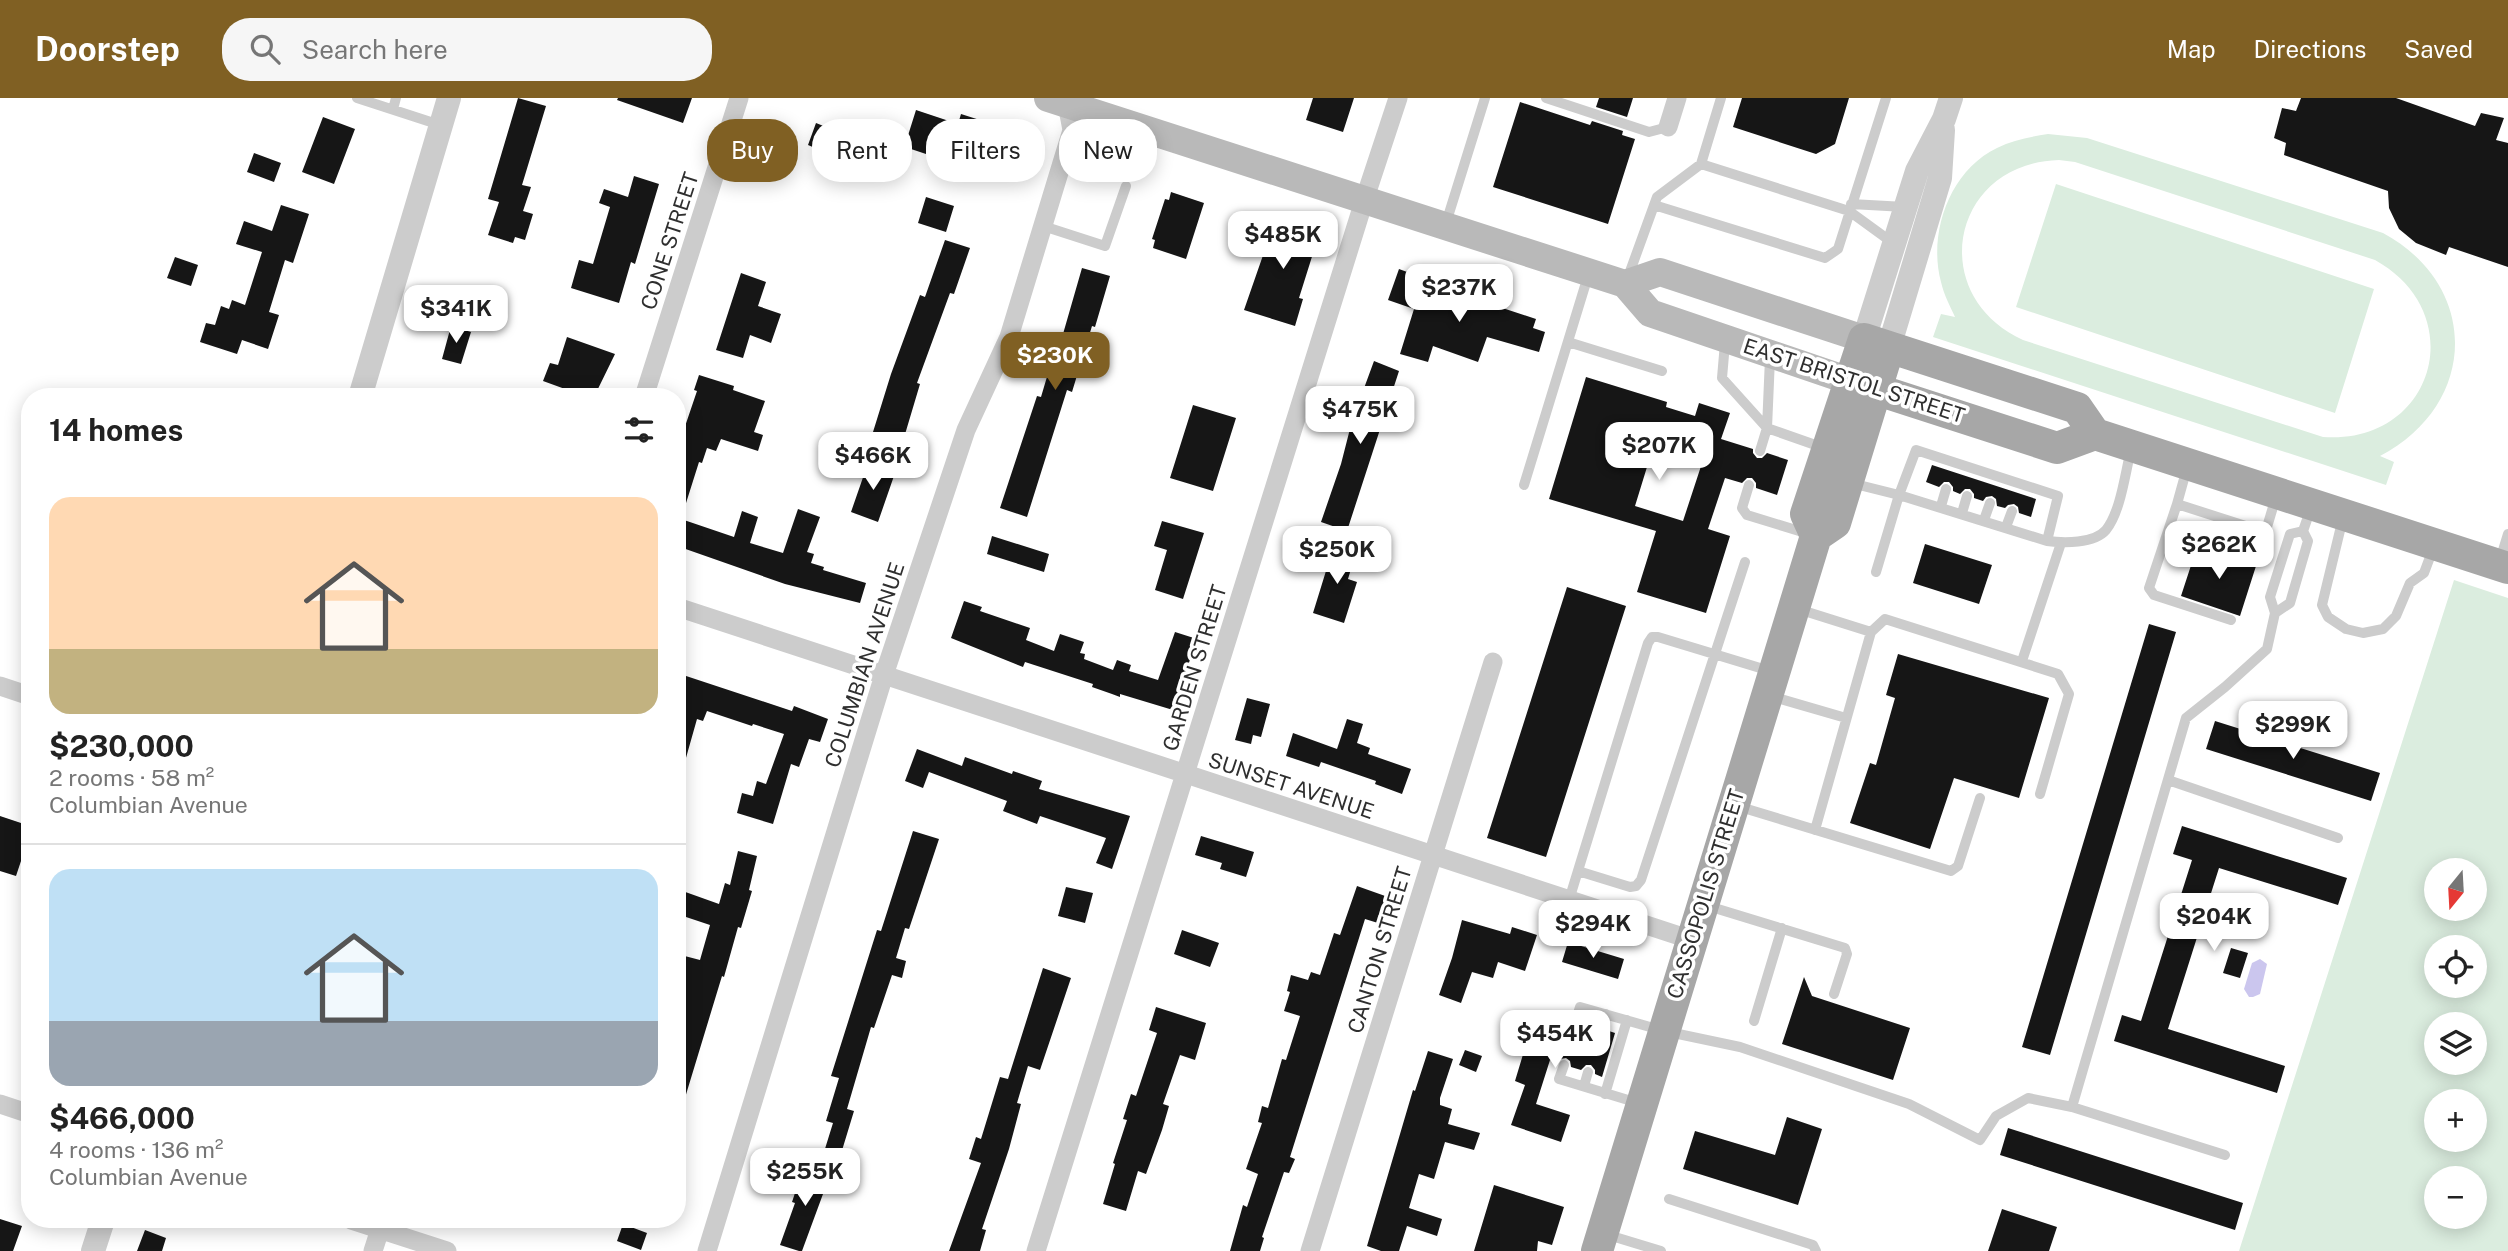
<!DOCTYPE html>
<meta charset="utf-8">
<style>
body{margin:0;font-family:"Public Sans",sans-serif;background:#f6f6f6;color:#222;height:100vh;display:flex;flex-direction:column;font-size:26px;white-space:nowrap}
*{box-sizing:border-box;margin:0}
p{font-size:23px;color:#767676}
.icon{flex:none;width:38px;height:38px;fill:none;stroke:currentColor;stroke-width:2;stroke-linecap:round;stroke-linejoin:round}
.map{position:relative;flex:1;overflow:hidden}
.sheet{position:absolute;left:21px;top:290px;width:665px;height:840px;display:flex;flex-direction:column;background:#fff;border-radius:28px;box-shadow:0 4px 18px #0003}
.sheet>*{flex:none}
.hud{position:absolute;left:707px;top:21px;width:665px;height:63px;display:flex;gap:14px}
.needle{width:46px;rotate:198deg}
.fabs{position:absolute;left:2424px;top:760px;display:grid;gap:14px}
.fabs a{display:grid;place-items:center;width:63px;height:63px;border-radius:50%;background:#fff;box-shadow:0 4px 18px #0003;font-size:35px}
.price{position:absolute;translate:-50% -60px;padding:0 16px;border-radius:14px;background:#fff;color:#222;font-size:23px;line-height:46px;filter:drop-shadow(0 2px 4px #0008)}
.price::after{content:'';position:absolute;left:50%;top:42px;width:21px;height:16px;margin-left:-10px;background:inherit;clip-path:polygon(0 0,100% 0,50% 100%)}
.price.selected{background:#806023;color:#fff}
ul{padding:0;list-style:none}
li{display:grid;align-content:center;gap:14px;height:371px;padding:0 28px}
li+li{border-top:2px solid #e0e0e0}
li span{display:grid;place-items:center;height:217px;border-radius:21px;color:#555}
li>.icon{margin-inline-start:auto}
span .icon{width:126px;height:126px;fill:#fffc;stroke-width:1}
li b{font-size:30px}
h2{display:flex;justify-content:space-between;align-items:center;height:84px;padding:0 28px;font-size:30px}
.tag{padding:0 24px;border-radius:28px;background:#fff;box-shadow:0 4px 18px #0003;font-size:24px;line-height:63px}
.tag.selected{background:#806023;color:#fff}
header{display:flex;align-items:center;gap:42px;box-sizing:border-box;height:98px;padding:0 35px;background:#806023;color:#fff}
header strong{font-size:33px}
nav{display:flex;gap:38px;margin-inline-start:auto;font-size:24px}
.search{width:490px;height:63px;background:#f6f6f6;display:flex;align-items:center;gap:18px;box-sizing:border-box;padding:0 24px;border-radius:28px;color:#767676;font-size:26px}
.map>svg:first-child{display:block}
.green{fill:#dbeddf;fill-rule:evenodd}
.water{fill:#cbc6ee}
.building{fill:#161616;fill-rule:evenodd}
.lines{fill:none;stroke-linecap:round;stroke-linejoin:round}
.service{stroke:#ccc;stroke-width:10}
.minor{stroke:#ccc;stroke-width:19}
.tertiary{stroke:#ccc;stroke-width:24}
.secondary{stroke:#b9b9b9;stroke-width:28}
.primary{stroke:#a7a7a7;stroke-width:32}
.labels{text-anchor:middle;stroke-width:7;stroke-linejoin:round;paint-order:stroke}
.street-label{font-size:21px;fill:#2f2f2f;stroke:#fff}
</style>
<header>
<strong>Doorstep</strong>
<div class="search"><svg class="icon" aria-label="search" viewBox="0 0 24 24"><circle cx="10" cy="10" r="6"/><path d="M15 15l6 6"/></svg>Search here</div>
<nav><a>Map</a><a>Directions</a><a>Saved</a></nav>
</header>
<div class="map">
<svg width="2508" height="1153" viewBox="0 0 2508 1153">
<rect width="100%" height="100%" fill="#fff"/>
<!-- green -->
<path class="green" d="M2048,36L2087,40L2383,135C2481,188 2478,307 2380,358L2394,364L2386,387L1933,239L1941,216L1955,219C1950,208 1944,197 1941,184C1928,136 1949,73 1997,50C2013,42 2030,39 2048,36ZM2059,62L2075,64L2375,162C2472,216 2434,347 2323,339L2023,242C1925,197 1951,65 2059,62Z
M2056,86L2374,191L2335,315L2016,209Z
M2454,482L2508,500V1153H2239ZM2436,772H2474V810H2436ZM2436,849H2474V887H2436ZM2436,926H2474V964H2436ZM2436,1003H2474V1041H2436ZM2436,1080H2474V1118H2436Z"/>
<!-- water -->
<path class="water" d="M2260,861L2267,866L2260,896L2253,899H2249L2244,891L2252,865Z"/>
<!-- building -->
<path class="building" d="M518,0L546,8L522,87L531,89L523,113L533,116L525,142L515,139L513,145L488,137L499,104L488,101Z
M618,0H692L683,25L617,2Z
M1313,0H1354L1343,34L1306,22Z
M1599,0H1633L1627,19L1596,9Z
M1742,0H1849L1835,46L1816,56L1733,29Z
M2301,0H2396L2475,28L2481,15L2504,20L2496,42L2508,45V169L2449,149L2446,157L2416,145L2399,131L2389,110L2388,93L2284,57L2286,45L2274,40L2282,10L2296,13Z
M1520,4L1590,27L1592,23L1623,33L1622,37L1635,41L1608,126L1493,89Z
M916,12L958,26L961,16L986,24L982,39L984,40L970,81L947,73L950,64L908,50L901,69L883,62L890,42L905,47Z
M323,19L355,31L334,86L302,74Z
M816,25L831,31L822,53L808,47Z
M254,55L281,65L274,84L247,74Z
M634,78L659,86L635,166L631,164L619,205L571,190L579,162L593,166L610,109L599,105L604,91L628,99Z
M1171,94L1204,105L1186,161L1153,150L1155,142L1152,141L1165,101L1169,102Z
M926,99L954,108L946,134L918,125Z
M281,107L309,116L293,165L285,162L269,214L279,217L268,251L242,242L237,256L200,244L206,225L215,227L221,208L229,211L232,202L245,207L262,154L236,146L244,123L272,133Z
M1277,117L1321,130L1299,200L1303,201L1295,228L1244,212Z
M945,142L970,150L954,196L950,195L917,285L920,286L903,343L873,334L891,276L920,197L925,199Z
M175,159L198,167L191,188L167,180Z
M1082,170L1110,178L1095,229L1092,228L1072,294L1067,292L1027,419L1000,410L1037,298L1041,299L1060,235L1063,236Z
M1399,171L1418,178L1413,192L1456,207L1460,196L1536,221L1533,230L1545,234L1539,254L1487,239L1478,264L1433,248L1428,264L1400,256L1414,211L1388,202Z
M741,175L766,184L758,208L781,216L771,245L750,237L743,260L716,252Z
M451,228L471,234L461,266L442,261Z
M567,239L615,256L594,299H574L576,295L543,283L550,265L558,267Z
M1374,263L1399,273L1347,433L1321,424L1341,366L1352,323Z
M699,277L734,288L733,292L765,303L754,334L763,337L758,353L721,341L716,353L707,350L702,365L699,364L681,421L734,439L742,413L758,419L750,445L783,455L798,411L820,419L807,454L814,456L811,465L824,469L823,472L866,485L860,505L785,486L677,448V352L697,293L694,292Z
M1586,279L1667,304L1666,309L1695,318L1699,305L1730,315L1721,341L1753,351V355L1757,360H1762L1767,355L1788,362L1777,397L1756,390V385L1752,380H1747L1742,385L1725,380L1708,431L1730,438L1706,515L1637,494L1656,433L1549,401ZM1655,343L1704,359L1683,423L1635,408Z
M1193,307L1236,320L1213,393L1170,380Z
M868,365L895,375L878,424L851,414Z
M1932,367L2036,401L2031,419L2019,415L2018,409L2014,406L2008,407L2005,410L1997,408L1996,401L1992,398L1986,399L1983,403L1974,400V396L1970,391H1965L1960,396L1953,393V389L1949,384H1944L1939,389L1926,384Z
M1162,423L1204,435L1183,501L1155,492L1167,452L1154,448Z
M992,438L1049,456L1044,474L987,456Z
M1925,446L1992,467L1979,506L1913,485Z
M1334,447L1356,454L1348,481L1357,484L1344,525L1313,515Z
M2197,449L2256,468L2240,518L2181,498Z
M1567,489L1626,508L1546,759L1487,740Z
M964,503L982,509L980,513L1030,530L1026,542L1054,553L1060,536L1084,544L1080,555L1085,556L1084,561L1113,572L1117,562L1131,567L1129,573L1158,582L1175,534L1197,541L1173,612L1120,596V599L1112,596L1092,589L1093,586L1025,564L1023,569L951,540Z
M2149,526L2176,534L2050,957L2022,949Z
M1898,556L2049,600L2019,700L1954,680L1930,751L1850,725L1870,665L1876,667L1895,600L1886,597Z
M677,575L792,613L794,608L828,621L820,644L809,641L799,669L791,666L773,726L737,715L742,695L753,698L757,683L766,686L784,636L753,626L752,628L707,613L703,623L697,621L682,674H677Z
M1247,600L1270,606L1261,639L1253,637L1251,646L1235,642Z
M1347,621L1363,626L1357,645L1370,650L1368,656L1411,671L1402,696L1375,686L1376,683L1321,664L1319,669L1286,658L1293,635L1337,651Z
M2215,623L2380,675L2371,703L2206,651Z
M917,651L962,668L965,659L1012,676L1013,673L1042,683L1039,691L1130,718L1112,771L1096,765L1106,740L1040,718L1037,726L1003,713L1007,703L929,674L923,690L905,683Z
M0,718L30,728V736L16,778L0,773Z
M2182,728L2347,780L2338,807L2219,770L2168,931L2285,968L2277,995L2114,943L2122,917L2141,923L2192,762L2173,756Z
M913,733L939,741L909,831L905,830L896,860L906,863L902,880L892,877L874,930L871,929L847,1011L854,1013L840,1059L824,1054L833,1025L826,1023L839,980L831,978L877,832L881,833Z
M1201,738L1254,754L1246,779L1220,771L1222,765L1195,757Z
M738,753L757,758L749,792L752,793L741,830L738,829L724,879L722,878L681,1013L677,1012V856L700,862L710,827L677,816V791L719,806L725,785L730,787Z
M1357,788L1388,799L1378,825L1365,821L1290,1059L1295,1061L1289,1075L1284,1074L1262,1139L1264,1140L1260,1153H1230L1243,1107L1247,1109L1258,1076L1246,1071L1262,1025L1258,1024L1262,1008L1268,1010L1282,961L1286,962L1300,918L1284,913L1290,894L1287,893L1291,877L1308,882L1311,874L1320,877L1334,835L1340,837Z
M1066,789L1093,795L1085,825L1058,818Z
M1462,822L1510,836L1512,829L1537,837L1525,873L1498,864L1493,880L1472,874L1461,905L1439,897L1452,860Z
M1182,832L1219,845L1210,869L1174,856Z
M1568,844L1624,861L1618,881L1562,864Z
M2231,850L2248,855L2240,880L2223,875Z
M1043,870L1071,880L1040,972L1028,968L1017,1005L1021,1006L1009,1051L982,1131L986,1132L980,1153H949L981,1065L969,1061L976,1039L981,1041L1000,979L1008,981Z
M1804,879L1812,898L1910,930L1893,982L1782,946Z
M1156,909L1206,925L1195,962L1180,957L1163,1006L1169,1008L1162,1032L1146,1076L1138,1073L1126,1113L1103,1106L1115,1066L1113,1065L1127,1022L1123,1021L1131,996L1136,998L1157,935L1149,932Z
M1564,918L1569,920V924L1573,929H1578L1583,924L1595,928V932L1599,937H1604L1609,933L1615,935L1602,979L1595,976V972L1591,967H1586L1581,972L1571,969L1570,963L1566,960L1560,961L1557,964L1550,962L1536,1006L1570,1017L1561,1044L1511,1027L1525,987L1515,983L1534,920L1561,929Z
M1465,952L1482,958L1476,974L1459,967Z
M1428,953L1453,961L1440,1000V1007L1452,1011L1448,1026L1480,1035L1474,1052L1445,1044L1434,1081L1419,1076L1409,1110L1442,1121L1437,1138L1407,1128L1399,1153H1381L1367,1148L1413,992L1415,993Z
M1787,1019L1822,1031L1798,1107L1683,1071L1695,1033L1775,1057Z
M2008,1030L2243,1105L2235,1132L2000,1057Z
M804,1068L830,1077L802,1153H799L780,1147L795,1105L792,1104Z
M1494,1087L1564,1109L1552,1147L1538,1143L1537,1153H1474Z
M2002,1111L2057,1129L2049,1153H1988Z
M0,1121L22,1128L13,1153H0Z
M623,1126L647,1135L641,1152L617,1143Z
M145,1132L166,1140L162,1153H137Z"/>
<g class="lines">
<!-- service -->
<path class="service" d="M357,0L440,27
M1546,0L1649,34L1668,29
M393,11L396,0
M1701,66L1849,113L1893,145
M1851,106L1905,109
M1654,107L1825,160L1838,151L1886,0
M1446,125L1485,0
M1043,128L1105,148L1126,88
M1628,179L1657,99L1701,66L1721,0
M1568,244L1662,273
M1725,245L1722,280L1767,330L1824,350
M1760,353L1767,330L1770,260
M1851,385L1899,397L1916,352L2058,398L2047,443
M1524,387L1588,178
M1749,387L1742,410L1747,417L1809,436
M2177,406L2187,370
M1941,408L1946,391
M1962,415L1967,398
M2343,420L2322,507L2328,519L2346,531L2363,535L2383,531L2396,518L2410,485L2424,475L2433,451
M1984,422L1990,405
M2006,429L2012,413
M2303,433L2290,436L2270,499L2275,515L2290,505L2308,443L2303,433L2311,410
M2500,462L2508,436
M1876,474L1899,397L2047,443C2063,445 2094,446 2106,432C2121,413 2125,375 2131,352
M1798,511L1871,534
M2231,522L2154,497L2149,490L2177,406L2258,432L2267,429L2276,399
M2022,563L2061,445
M1770,598L1846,620
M2168,682L2338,740
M1737,708L1951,773L1958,768L1980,700
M1815,732L1871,534L1885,521L2058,576L2069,596L2040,696
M1578,773L1630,789L1636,788L1641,782L1745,464
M1569,802L1648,545L1652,539H1658L1770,573
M1708,808L1845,850L1847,856L1834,896
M1576,922L1580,909L1664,933L1740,949L1909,1006L1980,1042L1996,1018L2028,1000L2072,1009
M1754,923L1782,830
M1602,930L1606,916
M1564,967L1559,981L1638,1005
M1584,988L1588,974
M1605,996L1627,922
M2225,1057L2072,1009L2186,620L2225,589L2267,551L2275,515
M1669,1101L1813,1147L1816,1153
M1605,1136L1661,1153"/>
<!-- minor -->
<path class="minor" d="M1668,29L1677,0
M644,299L739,0
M677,509L1692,842
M0,588L30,598
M0,1006L30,1016
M351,1122L447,1153
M373,1153L383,1122
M707,1153L884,577L966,332L1009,239L1072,32L1067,6L1069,0
M1036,1153L1364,103L1398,0
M1310,1153L1493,564"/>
<!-- tertiary -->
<path class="tertiary" d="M1864,241L1917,73L1944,21L1951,0
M1889,249L1940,80L1943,32
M360,299L449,0
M93,1153L103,1122"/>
<!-- secondary -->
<path class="secondary" d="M1048,0L1625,186L1650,215L1850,283
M1625,186L1660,174L1864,241"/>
<!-- primary -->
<path class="primary" d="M1850,283L2057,350L2095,336L2508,470
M1816,438L1806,416L1864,241L2077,310L2095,336
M1597,1153L1816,438L1835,425L1889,249"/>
</g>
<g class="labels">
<!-- street labels -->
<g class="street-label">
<text transform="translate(670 143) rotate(-72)" y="7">CONE STREET</text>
<text transform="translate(1854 283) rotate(18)" y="7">EAST BRISTOL STREET</text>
<text transform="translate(865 567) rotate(-72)" y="7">COLUMBIAN AVENUE</text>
<text transform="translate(1195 570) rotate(-73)" y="7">GARDEN STREET</text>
<text transform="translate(1291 688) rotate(18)" y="7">SUNSET AVENUE</text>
<text transform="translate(1706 796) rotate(-73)" y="7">CASSOPOLIS STREET</text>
<text transform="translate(1380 852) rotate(-73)" y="7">CANTON STREET</text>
</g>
</g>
</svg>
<div class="fabs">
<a><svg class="needle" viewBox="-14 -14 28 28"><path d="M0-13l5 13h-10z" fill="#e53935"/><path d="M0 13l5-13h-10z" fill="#767676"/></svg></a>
<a><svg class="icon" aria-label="locate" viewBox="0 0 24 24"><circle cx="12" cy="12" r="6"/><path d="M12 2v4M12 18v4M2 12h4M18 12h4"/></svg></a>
<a><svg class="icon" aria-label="layers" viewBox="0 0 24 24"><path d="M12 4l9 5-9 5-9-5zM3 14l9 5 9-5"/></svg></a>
<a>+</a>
<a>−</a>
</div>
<b class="price" style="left:1283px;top:173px">$485K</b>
<b class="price" style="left:1459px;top:226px">$237K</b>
<b class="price" style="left:456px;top:247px">$341K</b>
<b class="price selected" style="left:1055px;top:294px">$230K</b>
<b class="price" style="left:1360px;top:348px">$475K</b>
<b class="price" style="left:1659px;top:384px">$207K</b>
<b class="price" style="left:873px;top:394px">$466K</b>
<b class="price" style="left:2219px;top:483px">$262K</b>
<b class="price" style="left:1337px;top:488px">$250K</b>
<b class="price" style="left:2293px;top:663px">$299K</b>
<b class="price" style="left:2214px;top:855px">$204K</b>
<b class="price" style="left:1593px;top:862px">$294K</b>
<b class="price" style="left:1555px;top:972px">$454K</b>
<b class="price" style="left:805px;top:1110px">$255K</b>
<div class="hud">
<a class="tag selected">Buy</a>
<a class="tag">Rent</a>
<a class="tag">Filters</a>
<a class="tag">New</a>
</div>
<section class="sheet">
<h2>14 homes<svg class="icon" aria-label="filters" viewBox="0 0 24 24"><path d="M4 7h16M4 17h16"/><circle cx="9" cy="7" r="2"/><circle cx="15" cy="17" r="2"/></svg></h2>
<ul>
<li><span style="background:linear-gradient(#ffd9b3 70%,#c2b280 0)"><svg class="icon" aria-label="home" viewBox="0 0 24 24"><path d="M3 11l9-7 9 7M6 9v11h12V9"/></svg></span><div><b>$230,000</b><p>2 rooms · 58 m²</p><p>Columbian Avenue</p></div></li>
<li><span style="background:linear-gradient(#bfe0f5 70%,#9aa5b1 0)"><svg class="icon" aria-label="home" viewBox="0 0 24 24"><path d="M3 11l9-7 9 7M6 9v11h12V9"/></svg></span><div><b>$466,000</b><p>4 rooms · 136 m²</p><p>Columbian Avenue</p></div></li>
</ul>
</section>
</div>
